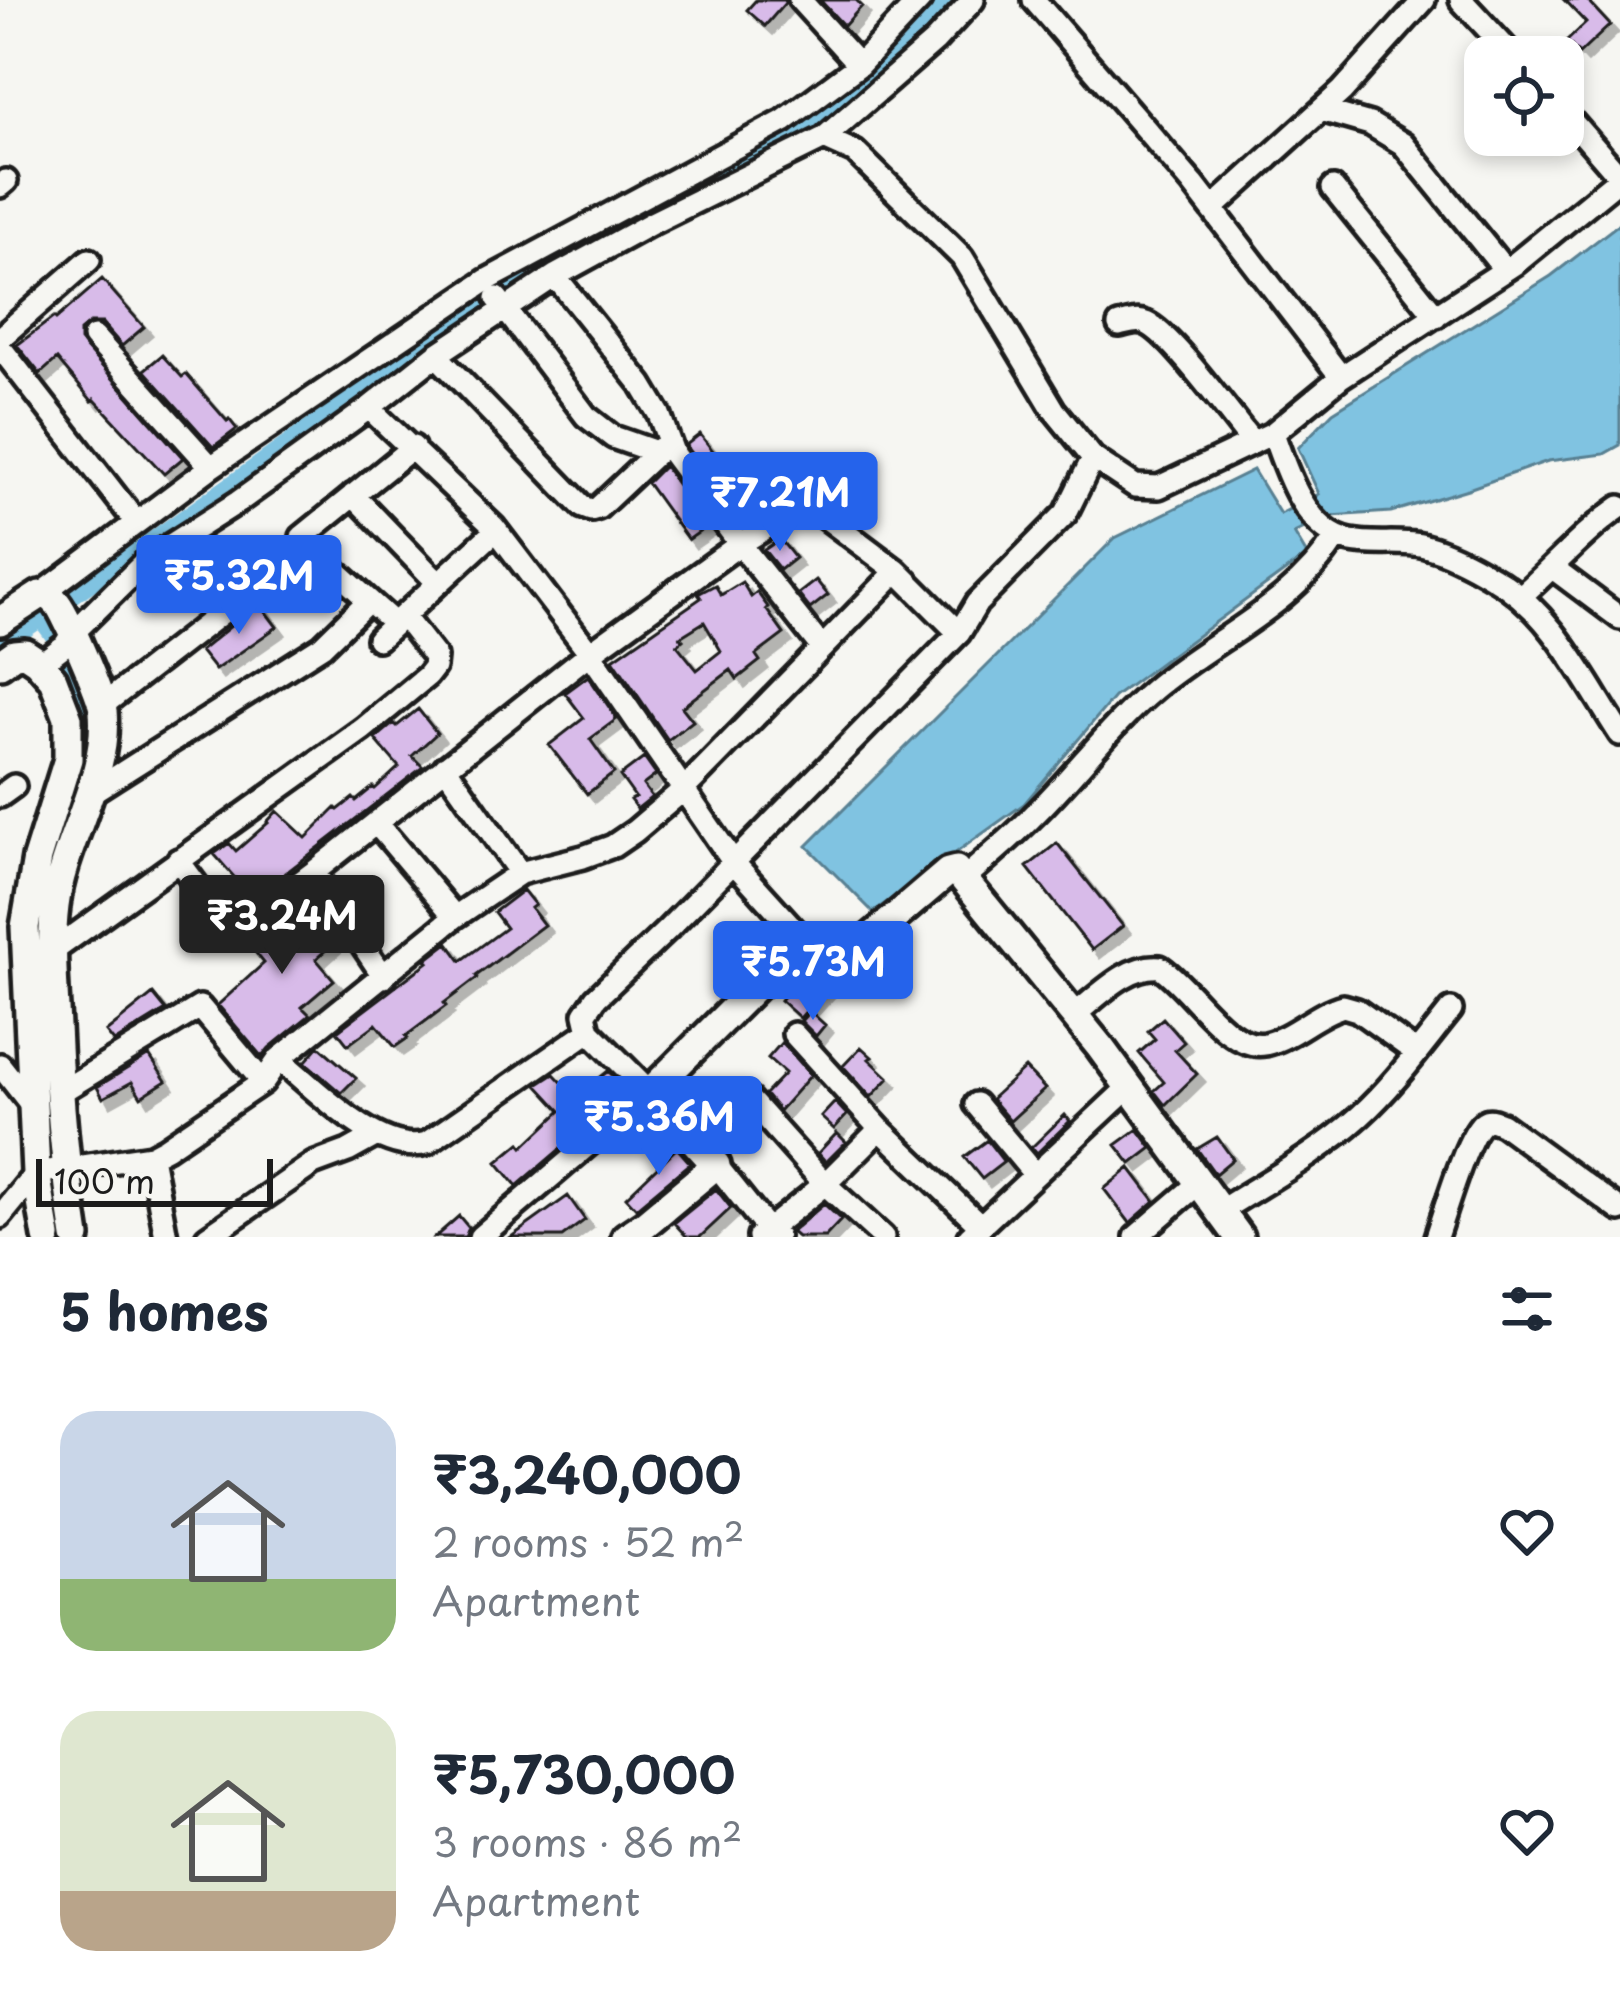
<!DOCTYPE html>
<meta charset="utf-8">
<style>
body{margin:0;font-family:"Playpen Sans",sans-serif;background:#f2f2f3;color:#1f2937;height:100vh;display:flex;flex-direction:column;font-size:45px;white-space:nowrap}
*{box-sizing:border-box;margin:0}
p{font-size:39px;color:#747a83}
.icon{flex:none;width:66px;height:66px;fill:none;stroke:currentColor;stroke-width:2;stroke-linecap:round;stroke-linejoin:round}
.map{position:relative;height:1237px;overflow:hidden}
.side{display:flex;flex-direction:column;background:#fff;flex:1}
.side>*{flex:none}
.fabs{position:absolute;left:1464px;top:36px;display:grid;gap:24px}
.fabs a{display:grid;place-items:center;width:120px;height:120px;border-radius:24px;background:#fff;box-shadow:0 6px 18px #0003;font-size:60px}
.scale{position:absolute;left:36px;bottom:30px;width:237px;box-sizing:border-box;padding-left:12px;border:6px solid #1c1c1c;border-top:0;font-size:33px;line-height:42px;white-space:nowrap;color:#1c1c1c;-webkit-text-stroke:9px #f6f6f2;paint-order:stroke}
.price{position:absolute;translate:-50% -102px;padding:0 27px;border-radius:12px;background:#2563eb;color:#fff;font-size:39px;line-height:78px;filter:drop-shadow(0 3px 6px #0008)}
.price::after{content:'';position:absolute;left:50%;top:72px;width:36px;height:27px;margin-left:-18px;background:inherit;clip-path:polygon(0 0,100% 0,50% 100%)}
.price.active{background:#222;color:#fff}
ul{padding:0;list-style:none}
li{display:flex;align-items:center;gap:36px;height:300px;padding:0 60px}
li span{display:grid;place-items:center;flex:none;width:336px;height:240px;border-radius:36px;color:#555}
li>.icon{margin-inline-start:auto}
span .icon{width:144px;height:144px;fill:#fffc;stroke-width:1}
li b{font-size:51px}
h2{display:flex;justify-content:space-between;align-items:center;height:144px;padding:0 60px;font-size:51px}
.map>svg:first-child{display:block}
.water{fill:#80c3e1;stroke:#588092;stroke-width:3}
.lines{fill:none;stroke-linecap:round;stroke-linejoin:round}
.canal{stroke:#80c3e1;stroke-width:16}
.building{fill:#d8bbe9;stroke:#1c1c1c;stroke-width:3;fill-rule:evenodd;filter:url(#shadow)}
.minor-casing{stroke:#1c1c1c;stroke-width:30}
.major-casing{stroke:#1c1c1c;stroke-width:36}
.minor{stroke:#f6f6f2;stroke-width:21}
.major{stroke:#f6f6f2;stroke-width:27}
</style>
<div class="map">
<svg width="1620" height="1237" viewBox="0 0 1620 1237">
<defs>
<filter id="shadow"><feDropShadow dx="8" dy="8" stdDeviation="0" flood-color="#0004"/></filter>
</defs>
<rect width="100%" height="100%" fill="#f6f6f2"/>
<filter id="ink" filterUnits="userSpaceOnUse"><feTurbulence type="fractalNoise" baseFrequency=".00833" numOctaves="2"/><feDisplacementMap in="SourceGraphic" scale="24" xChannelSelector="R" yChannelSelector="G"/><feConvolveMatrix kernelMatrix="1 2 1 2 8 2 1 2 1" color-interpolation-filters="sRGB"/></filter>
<g filter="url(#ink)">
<!-- water -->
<path class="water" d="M1620,223V445L1604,454L1548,461L1471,488L1391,512L1331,516L1294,533L1307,555L1114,697L1024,804L873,912L807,846L1115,538L1253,470L1280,514L1319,494L1298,448L1333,412L1551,276Z"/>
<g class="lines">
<!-- canal -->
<path class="canal" d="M41,620C60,645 88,689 88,720C89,773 57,831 45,883
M0,648L339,407L563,254L793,134L854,89L945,0
M44,1064L50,1159L61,1237"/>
</g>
<!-- building -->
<path class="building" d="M756,0H785V3L765,26L747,10Z
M820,0H856L862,6L844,26Z
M1564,0H1587L1610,25L1579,54L1567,41L1586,23Z
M102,279L144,327L122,346L102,323H90L80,331V341L183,458L164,474L94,399L92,401L57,359L40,374L17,345L54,317L56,319Z
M162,355L182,377L186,374L227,421L229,419L237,429L213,447L144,370Z
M700,434L736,481L739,479L751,495L732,509L687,448L686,445Z
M664,466L708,526L688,540L647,483Z
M780,539L795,558L780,570L764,550Z
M210,543L238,581L199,612L187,597L184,599L167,575Z
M816,580L828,595L810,609L798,594Z
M742,582L751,597L757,592L768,607L766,609L784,634L756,655L760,661L737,679L731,670L682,707L693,721L668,740L613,659L701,598L698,594L715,585L721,595ZM704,622L721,651L697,670L677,645L683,640L680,637Z
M259,603L277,627L215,670L200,651Z
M588,676L617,719L590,739L614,773L587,794L549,745L584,718L565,693Z
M418,709L437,733L412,756L423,767L247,903L237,888L241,885L214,854L229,843L236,851L268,823L267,822L277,811L306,838L336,808L338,810L353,798L356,801L373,787L375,789L399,767L375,739L394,723L397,726Z
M644,758L656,775L643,785L652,797L637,809L630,800L635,797L620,776Z
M1057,843L1123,926L1092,950L1027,867Z
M523,890L535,905L531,908L544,925L476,976L477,978L444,1003L446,1006L406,1036L408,1038L395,1047L376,1024L348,1045L337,1031L428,962L426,960L448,943L461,961L506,928L494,912Z
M307,896L321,914L319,916L338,939L316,959L334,980L302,1007L310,1015L269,1048L262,1057L218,1005L264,963L246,941Z
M809,965L834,980L800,1018L780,1000Z
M153,994L166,1010L114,1042L106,1032Z
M810,1011L825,1025L816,1036L801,1021Z
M1163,1018L1184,1042L1175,1050L1197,1074L1165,1105L1154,1091L1164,1082L1139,1053L1155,1039L1148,1031Z
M782,1042L811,1075L779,1111L765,1094L785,1073L768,1058Z
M319,1046L356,1078L341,1093L305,1062Z
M861,1047L872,1057L869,1059L889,1078L871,1097L843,1066Z
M149,1055L166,1081L141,1097L132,1082L103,1098L97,1087Z
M1025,1068L1045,1089L1010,1121L991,1099Z
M608,1071L628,1091L517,1186L497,1162L520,1143L523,1147L561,1111L537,1085L554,1074L576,1097Z
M835,1102L847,1115L834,1129L821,1117Z
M1065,1115L1070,1121L1037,1153L1032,1147Z
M1138,1129L1152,1148L1131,1164L1116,1145Z
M837,1133L846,1142L826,1162L818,1153Z
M1217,1137L1233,1159L1215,1174L1197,1149Z
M987,1140L1004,1162L982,1179L964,1157Z
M677,1148L690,1163L636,1208L626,1197Z
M1130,1168L1155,1201L1130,1223L1104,1189Z
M716,1189L731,1208L700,1237H687L674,1223Z
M568,1196L585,1220L562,1237H511Z
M824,1204L841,1220L825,1237H797L791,1232Z
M459,1216L469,1228L465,1237H435Z"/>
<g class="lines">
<defs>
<path id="minor" d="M800,0L859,65
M1034,0L1193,184L1341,377
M1461,0L1514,57
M1321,110L1370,124L1403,144L1505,270
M1563,111L1620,177
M824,138L935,41L973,0
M0,186L6,181
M1333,188L1436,316
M1212,209L1342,91L1424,0
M555,276L641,384L659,414L674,455L740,544L822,648L897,571L959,633
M497,298L586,416L613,437L656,452
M1119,325C1128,323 1137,319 1146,323C1171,333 1232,418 1253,443
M94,337L211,467
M0,338L89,260
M0,347L136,522
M436,355L583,507L591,510L598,508L668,442
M369,408L494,527V532L378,639
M1273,433C1286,471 1306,533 1351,541C1375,546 1401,540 1425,546C1448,552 1472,565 1492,577C1551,610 1584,679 1620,734
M353,495L438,583
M494,527L590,653L734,863L803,939
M1553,568L1620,618
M40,595L211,467L487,280L784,121L859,65L920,0
M1521,596C1554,567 1584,532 1620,507
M394,623L306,544L302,537L413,447
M40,664L65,645L72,634L147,560L238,502L369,408L436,355L555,276L652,223L824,138L855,152L962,257L1054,410L1093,458L1135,486L1159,487L1273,433L1341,377L1516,263L1620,178
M103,705L273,573L303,541
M445,767L520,873L583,857L613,846L635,831L683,790L822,648
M89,794L322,646L368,601
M0,796L14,786
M376,823L455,917
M178,860L232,933L314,872L590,653L740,544L797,509L812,510L825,517L897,571
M314,872L384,977
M965,878C988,857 1012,838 1033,816C1075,775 1109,727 1154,689C1215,638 1294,606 1336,537
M53,951L363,729L427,676L434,667L435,657L403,616
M1074,1015C1099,996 1127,964 1160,967C1190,986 1227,1051 1265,1044C1293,1038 1316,1013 1343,1006L1357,1010L1417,1053
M794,1034L880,1129L981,1226
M279,1059C314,1088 380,1157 427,1143L589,1031
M0,1065L33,1107
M59,1093L200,1007L263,1082
M749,1099L825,1184L883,1237
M976,1104L1035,1175
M151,1156L166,1237
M716,1165L768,1230L777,1237
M1220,1211C1267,1181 1318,1154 1360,1116C1394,1085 1422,1046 1451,1010
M0,1217L36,1173L151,1156L166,1148L263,1082L279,1059L455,917L520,873
M207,1237L313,1164L348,1151L375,1136
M480,1237L650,1092L589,1031L585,1014L596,998L667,930L959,633L977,603L1066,513L1093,458
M759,1237L825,1184L880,1129
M969,1237L1129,1087
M1136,1237L1199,1183
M1436,1237C1443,1217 1468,1131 1484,1122C1490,1118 1496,1122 1502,1124L1620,1210"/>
<path id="major" d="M0,621L40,595C49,596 49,595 56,602C65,610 102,697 103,711C109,778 63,841 55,906C50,946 54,986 56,1026C59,1097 65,1167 76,1237
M0,664L14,654L25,653L37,661L53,679L68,718V759L37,858L25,927L36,1173L47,1237
M626,1237L644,1225L716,1165L650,1092L803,939L835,962L846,959L948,872L956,870L1100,1047L1239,1237"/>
</defs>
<!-- minor casing -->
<use href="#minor" class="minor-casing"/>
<!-- major casing -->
<use href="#major" class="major-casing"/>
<!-- minor -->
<use href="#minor" class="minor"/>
<!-- major -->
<use href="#major" class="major"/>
</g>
</g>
</svg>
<div class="fabs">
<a><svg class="icon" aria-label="locate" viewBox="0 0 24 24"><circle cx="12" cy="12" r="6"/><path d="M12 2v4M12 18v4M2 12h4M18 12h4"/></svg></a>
</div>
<div class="scale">100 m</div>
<b class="price" style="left:780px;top:554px">₹7.21M</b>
<b class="price" style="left:239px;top:637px">₹5.32M</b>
<b class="price active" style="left:282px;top:977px">₹3.24M</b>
<b class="price" style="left:813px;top:1023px">₹5.73M</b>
<b class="price" style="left:659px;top:1178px">₹5.36M</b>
</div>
<section class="side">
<h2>5 homes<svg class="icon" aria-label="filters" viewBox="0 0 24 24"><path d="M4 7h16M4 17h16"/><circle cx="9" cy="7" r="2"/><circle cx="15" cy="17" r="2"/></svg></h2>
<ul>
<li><span style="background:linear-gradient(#c9d6e8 70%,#8fb573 0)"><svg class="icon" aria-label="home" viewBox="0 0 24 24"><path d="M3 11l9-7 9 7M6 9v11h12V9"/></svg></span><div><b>₹3,240,000</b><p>2 rooms · 52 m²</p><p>Apartment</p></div><svg class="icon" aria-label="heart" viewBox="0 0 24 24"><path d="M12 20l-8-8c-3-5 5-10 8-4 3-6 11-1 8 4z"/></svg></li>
<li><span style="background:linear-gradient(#dfe7d0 75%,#b9a48a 0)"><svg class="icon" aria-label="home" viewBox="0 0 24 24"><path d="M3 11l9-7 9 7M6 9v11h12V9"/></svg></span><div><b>₹5,730,000</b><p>3 rooms · 86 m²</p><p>Apartment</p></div><svg class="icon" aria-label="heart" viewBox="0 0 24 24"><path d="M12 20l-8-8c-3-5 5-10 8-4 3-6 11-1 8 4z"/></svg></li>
</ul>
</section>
